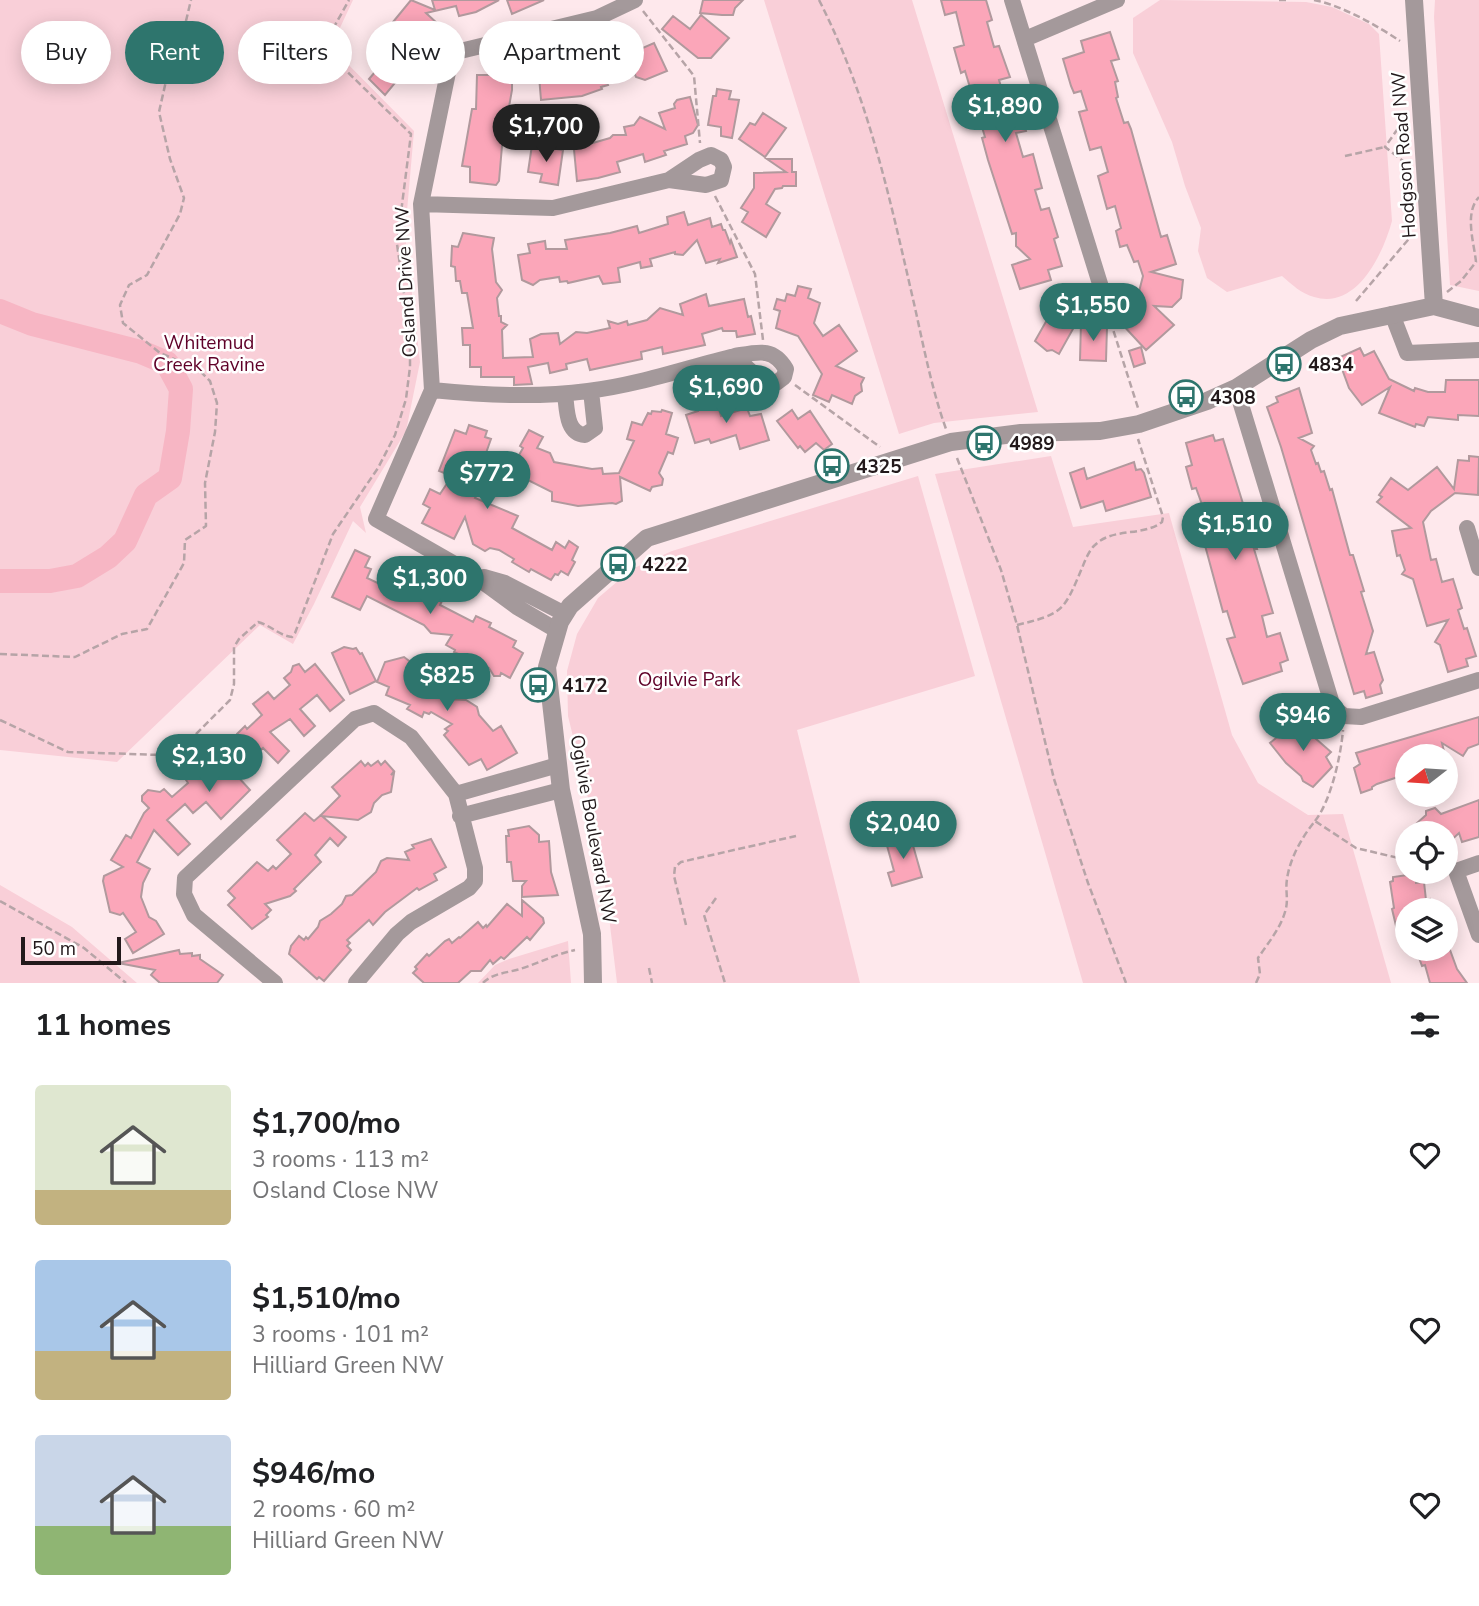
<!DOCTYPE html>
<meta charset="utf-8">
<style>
body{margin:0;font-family:"Nunito Sans",sans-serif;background:#f2f2f2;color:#202124;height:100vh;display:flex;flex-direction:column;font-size:26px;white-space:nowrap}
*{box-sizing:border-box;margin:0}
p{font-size:23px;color:#757577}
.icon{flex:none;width:38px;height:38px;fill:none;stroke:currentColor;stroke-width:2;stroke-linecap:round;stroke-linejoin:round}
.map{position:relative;height:983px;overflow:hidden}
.side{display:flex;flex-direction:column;background:#fff;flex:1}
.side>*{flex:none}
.guide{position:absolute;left:21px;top:21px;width:700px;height:63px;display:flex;gap:14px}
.needle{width:46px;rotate:253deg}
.fabs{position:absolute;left:1395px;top:744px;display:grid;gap:14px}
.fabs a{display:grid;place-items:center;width:63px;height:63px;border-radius:50%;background:#fff;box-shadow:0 4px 18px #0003;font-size:35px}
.scale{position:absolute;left:21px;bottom:18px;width:100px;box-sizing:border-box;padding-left:7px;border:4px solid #22191b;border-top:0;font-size:19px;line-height:24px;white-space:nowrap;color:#22191b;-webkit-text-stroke:5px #fff;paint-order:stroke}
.price{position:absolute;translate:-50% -60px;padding:0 16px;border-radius:24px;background:#2e756d;color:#fff;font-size:23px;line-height:46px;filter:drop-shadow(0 2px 4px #0008)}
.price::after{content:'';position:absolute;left:50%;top:42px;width:21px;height:16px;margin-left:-10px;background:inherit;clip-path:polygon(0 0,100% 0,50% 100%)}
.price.active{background:#222;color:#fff}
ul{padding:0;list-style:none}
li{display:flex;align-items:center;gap:21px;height:175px;padding:0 35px}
li span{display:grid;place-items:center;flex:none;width:196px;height:140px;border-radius:7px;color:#555}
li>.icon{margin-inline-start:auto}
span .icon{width:84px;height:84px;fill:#fffc;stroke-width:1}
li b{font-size:30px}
h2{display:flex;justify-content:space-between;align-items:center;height:84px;padding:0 35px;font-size:30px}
.chip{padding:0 24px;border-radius:32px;background:#fff;box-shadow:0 4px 18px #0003;font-size:24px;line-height:63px}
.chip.active{background:#2e756d;color:#fff}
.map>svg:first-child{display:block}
.green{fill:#f9cfd8}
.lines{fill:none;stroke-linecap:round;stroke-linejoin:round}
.river{stroke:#f7b6c4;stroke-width:24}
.building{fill:#fba6b9;stroke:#b1999d;stroke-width:2}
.path{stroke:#b6a4a7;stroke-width:2.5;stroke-dasharray:7 3.5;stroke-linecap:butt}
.minor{stroke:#a4999b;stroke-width:16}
.tertiary{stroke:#a4999b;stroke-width:18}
.labels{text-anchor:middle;stroke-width:5;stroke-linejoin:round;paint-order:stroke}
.street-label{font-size:19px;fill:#22191b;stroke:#fff}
.park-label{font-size:19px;fill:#5f0028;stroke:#fff}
.poi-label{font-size:19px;font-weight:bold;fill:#22191b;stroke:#fff;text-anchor:start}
</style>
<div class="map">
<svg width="1479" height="983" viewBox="0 0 1479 983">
<rect width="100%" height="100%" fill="#fee8ec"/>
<!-- green -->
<path class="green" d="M0,0H353L331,47L414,131L405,234L420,362L406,431L360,507L366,533L353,521L314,604L293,644L260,625L117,762L0,750Z
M764,0H912L1038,412L934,423L899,434Z
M1160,0L1306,2L1332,7L1369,24L1379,34L1392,221C1383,254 1357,310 1314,297C1302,294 1291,284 1282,276L1227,292L1207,278L1198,251L1201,228L1185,186L1172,142L1133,53V18Z
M1435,0H1479V291L1450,285L1434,17Z
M1051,456L1073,527L1169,513L1232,735L1258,783L1308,815L1343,814L1391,983H1083L935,474Z
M918,476L975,676L797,730L860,983H617L601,851L568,716L567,671L577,634L598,598L632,569L672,551Z
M0,885L72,927L137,983H0Z
M568,941L571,983H478L495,965L509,959Z"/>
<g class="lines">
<!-- river -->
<path class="river" d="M0,311L32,324L141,352L167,363L181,389L178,431L170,478L146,495L125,541L108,557L77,576L50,581H0"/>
</g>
<!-- building -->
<path class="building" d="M411,0L435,10L432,0H499L476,12L459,16L456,6L426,13L439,25L433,31L437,35L428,43L426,41L412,56L396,41L404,33L393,22Z
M507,0H544L512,14Z
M703,0H743L735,8L733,15H722L700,13Z
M941,0H986L992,20L987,22L994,47L999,46L1010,77L999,80L1006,103L1016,100L1026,131L1016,133L1023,157L1033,154L1042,188L1035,190L1041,210L1049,208L1058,237L1054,239L1062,266L1048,270L1051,280L1020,289L1012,265L1030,259L1016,246V233L1012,234L988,160L982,138L985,137L965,71L961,73L954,48L964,45L956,12L945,15Z
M701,15L729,38L711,58H698L662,29L673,16L690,29Z
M1110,32L1119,59L1111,61L1118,81L1115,82L1118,97L1116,98L1124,123L1128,122L1131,129L1161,237L1167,235L1176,264L1151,272L1183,280L1181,298L1172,307L1154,306L1174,325L1146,350L1121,323L1134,311L1143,276L1138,261L1134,262L1127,245L1120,247L1116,231L1121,228L1115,206L1107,209L1098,176L1108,172L1101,147L1090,150L1079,112L1087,110L1081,91L1074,93L1071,86L1063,59L1084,52L1081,41Z
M632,40L636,51L654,43L667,71L645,80L636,77L633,69L609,77L610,79L606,80L608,85L601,87L602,89L582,96L541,100L539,76L553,75L554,59L571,58L572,67L596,59L594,54Z
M387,58L404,72L385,95L369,79Z
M500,67H512V90L502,146L499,181L496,185L470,182V167L462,166L472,109H476L477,75H491V69H500Z
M717,89L731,91L729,99L739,100L732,138L721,136V127L708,125L713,96H716Z
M690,97L698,125L693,133L685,136L687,144L664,151L666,155L645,162L643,154L617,162L620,172L598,178L577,181L573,139L586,138V145L610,138L613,135H626L624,127L634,125L640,117L665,129L659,113L675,108L674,104L677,100Z
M763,113L786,128L765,157L739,139L750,123L755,125Z
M532,145L563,150L558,185L540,182L542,174L528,172Z
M767,159H792V172H796V186H783L782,188L775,189L766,204L780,213L766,237L742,222L748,212L741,208L754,188V173L786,172Z
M684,212L688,225L710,218L712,227L721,224L723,230H725L730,243L731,240L737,257L718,263L720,259L706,263L697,240L683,255L675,254V252L650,259L652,266L641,268L640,262L618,268L620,282L603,284L599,276L568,283L567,281L560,282L559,277L540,280L533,285L522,280L518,255L530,253L528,244L545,241L546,249H567L565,240L610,233L637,226L639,233L668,224L667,217Z
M463,233L494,238L492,249L496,282L502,290L497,298L499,316H501V322L507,325L502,330L503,358L533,357L530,339L541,334L558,333L560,344L576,332L587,333L610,328L608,321L618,324L627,321L628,325L647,320L660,308L683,315L680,304L706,294L709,306L744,299L748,317L751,316L755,334L737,337L736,331H723L722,328L702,334L705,345L663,354L662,347L641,352L642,359L590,370L587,359L566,364L567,369L550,373L548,363L528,367L532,384L514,385V377H481V367H470V345H463L462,328H473L467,293H462L460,281H456L455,267L451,266L452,246L458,247Z
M798,286L811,289L808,298L820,303L814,323L823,336L839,325L857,351L836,366L864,378L861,384L862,391L855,396L852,404L832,395L829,402L813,395L822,374L798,336L776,328L780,311L774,309L777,299L785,301L787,294L795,296Z
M1065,313L1078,320L1059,354L1052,350L1047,351L1035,341L1048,318L1059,324Z
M1081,322L1089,327H1107L1106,361L1080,360Z
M1141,347L1145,363L1134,367L1129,351Z
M1360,348L1364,356L1374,351L1389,379L1414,391L1415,388L1428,392H1445L1446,380H1479V416L1458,415V420L1428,417L1424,426L1416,424L1415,427L1379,413L1390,387L1362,405L1349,388L1338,358Z
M1299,388L1312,433L1299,438L1314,446L1311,450L1316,464L1318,463L1321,472L1324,471L1330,490L1332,489L1350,555H1353L1364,591L1361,592L1373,631L1366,654L1374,652L1383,680L1380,685L1382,693L1366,698L1364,691L1354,694L1281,447L1267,407L1278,402L1276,397Z
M715,395L721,416L747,408L750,416L761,414L769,440L740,449L736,435L711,443L709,439L695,443L686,415L698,411L697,401Z
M662,410L672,413L666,434L678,438L673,454L668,452L659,473L663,479L662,485L652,487L650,491L620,477L622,501L616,504L612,503L578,506L552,501V492L510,471L523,448L520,446L529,430L543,437L537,448L550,453L554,462L592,469L602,468L603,474L619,473L634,441L627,439L632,422L642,425L648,413L651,414L652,411L661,412Z
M792,410L798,419L810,411L832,444L824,450L816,443L805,452L800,446L798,448L777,421Z
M469,425L487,431L485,437L491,439L480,470L486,473L475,498L518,516L512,528L552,550L556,542L565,548L569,541L578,547L572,560L575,562L568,575L561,571L558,575L555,574L551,580L531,569L529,572L512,562L514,559L499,550L490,548L485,551L473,544L465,517L454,539L422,523L430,508L423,504L430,489L440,494L452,476L439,471L455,430L466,434Z
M1213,435L1215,441L1223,439L1257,549H1254L1273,613L1262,616L1267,637L1280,633L1288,660L1280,663L1282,671L1243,684L1227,639L1235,637L1227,611L1223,612L1203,538L1217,534L1209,510H1204L1196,488L1192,489L1186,467L1192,465L1186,443Z
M1469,456L1479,457L1478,495L1455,493L1431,511L1423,522L1431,560L1436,559L1442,582L1453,579L1462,608L1458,610L1464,629L1467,628L1476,656L1466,659L1468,666L1448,672L1440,645L1435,642L1448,620L1427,626L1413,579L1402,574L1405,570L1400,555L1397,556L1392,531L1411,528L1377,502L1382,497L1379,495L1391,478L1408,490L1437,467L1454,489L1458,460L1469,461Z
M1134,462L1136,470L1141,469L1144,473L1151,497L1106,511L1103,501L1081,508L1070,473L1084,468L1087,479Z
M355,550L370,557L365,567L371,569L367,578L388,588L394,575L405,580L408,574L445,595L440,605L473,622L476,616L491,623L489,627L516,641L513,647L523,653L510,678L501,673L500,676H494L489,668L454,652L455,650L446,645L452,635L431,633L424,625L367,596L360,610L332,597Z
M344,647L353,649L356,648L360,654L362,653L376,681L350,694L332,653Z
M404,657L417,667V669L435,680L446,682L452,689L446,699L466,700L477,707L479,715L493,731L501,726L517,753L487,770L481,759L469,765L444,735L448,731L445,729L452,724L431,712L429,714L424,712L422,717L407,709L410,705L386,695L389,687L377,682L385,662Z
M299,664L305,672L315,664L344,700L330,711L317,695L300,709L315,726L304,736L290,719L270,732L289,751L278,763L263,748L246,764L243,769L245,772L239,778L250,790L221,819L206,802L193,813L185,804L167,820L190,844L178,855L154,830L137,862L150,869L143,883L141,897L149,917L156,921L164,934L133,953L125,939L136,932L123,913L120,915L110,912L103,881L104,876L123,867L111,860L126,835L131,838L144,813L149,808L142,801V796L148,790L160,792L164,789L172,797L188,783L186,780L194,773L199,778L237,739V734L245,726L247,729L262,715L253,704L268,692L274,699L290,685L284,678L291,672L293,666Z
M1302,695L1306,710L1265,723L1262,713L1271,711L1269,705Z
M1479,717V744L1468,748L1463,756L1442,743L1445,756H1407V774L1377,784L1372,787V789L1361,793L1354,768L1360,764L1356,753Z
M1300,718L1315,738L1331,752L1326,757L1332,767L1313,787L1303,781L1301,776L1286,763L1270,743Z
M361,761L365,766L368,763L371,766L378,761L381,765L385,761L394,771L391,775L394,773L391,792L382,795L374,803L371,812L358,820L322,816L346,837L338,846L330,838L315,855L321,862L294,889L296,891L290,896L265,904L271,910L266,915L268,917L252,929L228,905L235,898L228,891L257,862L268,871L273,866L276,869L291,854L277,840L305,813L314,821L321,815L340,796L332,787Z
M1479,800V837L1462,842L1459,833L1446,845V833H1406L1426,815V811L1435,808L1441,814Z
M529,826L539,835V842L549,841L551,872L558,895L522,897V886L526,881H513L511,862H507L506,836H509L508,830Z
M910,835L922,877L892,886L888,873L894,871L886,842Z
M431,839L446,867L434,874L437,880L419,890L417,888L385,912L373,925L369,920L347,940L350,943L347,946L351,950L324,981L319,977L317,979L289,954L291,946L299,936L304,940L306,937L308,939L318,927L320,921L331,914L342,904L346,896L352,895L376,872L381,861L387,858L409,860L405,852L414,848L412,845Z
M1415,874L1416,883L1424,882L1426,900L1430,899L1433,910H1407V928L1397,930L1392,909L1394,908L1390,882L1393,881V877Z
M522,900L543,918L544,923L530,940L527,937L504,959L501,957L493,964L490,960L481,971H471L458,983H424L413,973L417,969L415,967L427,954L429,956L445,941L449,939L452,943L459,937L460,938L478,922L483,928L486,925L487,927L507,904L522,916Z
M1421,948L1450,950L1457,969L1467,983H1430L1425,965L1422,966L1418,955L1423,954Z
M179,950L180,954L192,953V956L200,955V959L223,975L217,983H160L151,975L155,970L118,963Z"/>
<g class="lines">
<!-- path -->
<path class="path" d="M819,0C868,96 889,195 913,299C923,343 931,387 946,429
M1279,0H1289
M1314,0C1343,6 1376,25 1400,41
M643,11L694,76L700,143
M1404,120L1385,147L1407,164
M1345,156L1385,147
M715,196L755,274L763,340
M1447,292L1461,281L1476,262C1474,242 1464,213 1479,197
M1104,301L1138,408
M1356,301L1413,234
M795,385L880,447
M957,458L1001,570L1017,625L1054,779L1088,883L1126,983
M1017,625C1063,614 1064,611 1082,568C1085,561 1089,550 1095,545C1113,527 1143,537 1162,522L1163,517L1138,439
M0,654L75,657L122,634L147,629L184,563L185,540L206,526L205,483L215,432L217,403L210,381L198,369L160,353L123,323L120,305L129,285L147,275L180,214L184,198L170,159L159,112L166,81L180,46L191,0
M0,720L68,752L162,755L173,752L185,745L230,700L234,684V647L239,639L258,622C270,625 280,636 292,637L295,633L333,534L378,468L395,435L406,399L410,367V336L397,244L411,134L325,50L324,45L349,0
M1315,821C1331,801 1341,755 1343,730
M716,898L704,915L725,983
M0,901L84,948L126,983
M686,925L674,876L675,867L681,862L796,836
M649,968L652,983
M483,983C493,973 507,973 520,969C539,963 556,954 575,950
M1256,983L1260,974L1258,958C1268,943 1280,929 1285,912C1289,900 1285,891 1287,879C1290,858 1302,837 1315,821L1356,848L1407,860"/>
<!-- minor -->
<path class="minor" d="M1012,0L1101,287
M1025,39L1117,0
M421,204L553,208L669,180L706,185L721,180L724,167L721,160L711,155L699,160L669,180
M1392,314L1407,353L1479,350
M1236,388L1333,707L1344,716L1361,717L1479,680
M432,390C484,395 536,398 588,391C638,385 686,368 735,356C758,352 773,347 786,369L784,377L776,383C758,381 747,368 735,356
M565,394C567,409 566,434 585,435L595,428L591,391
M1467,528L1479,568
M484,577L505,583L565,614
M558,631L517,607L472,574L376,519L432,390L421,204L452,53L597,18L635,0
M456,794L558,765
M460,816L561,790
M1479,863L1456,871L1479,935
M275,983L194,915L184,894L185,878L355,719L374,713L411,737L456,794L475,868V881L469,888L411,922L397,934L356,983"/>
<!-- tertiary -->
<path class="tertiary" d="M1414,0L1434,306
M593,983L592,934L561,790L547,667L560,622L570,606L647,538L951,442L1021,433L1100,431L1139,424L1207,401L1236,388L1311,340L1340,326L1434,306L1479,318"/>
</g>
<!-- icons -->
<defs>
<symbol id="bus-ring" viewBox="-11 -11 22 22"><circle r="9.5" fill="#fff" stroke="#2e756d" stroke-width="1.5"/><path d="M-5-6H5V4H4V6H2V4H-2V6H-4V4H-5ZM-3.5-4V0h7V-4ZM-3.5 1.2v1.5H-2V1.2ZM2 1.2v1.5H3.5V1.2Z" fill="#2e756d"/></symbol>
</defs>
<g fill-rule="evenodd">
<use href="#bus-ring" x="1265" y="345" width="38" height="38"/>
<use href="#bus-ring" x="1167" y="378" width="38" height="38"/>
<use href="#bus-ring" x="965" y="424" width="38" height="38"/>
<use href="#bus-ring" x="813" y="447" width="38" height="38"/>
<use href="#bus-ring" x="599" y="545" width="38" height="38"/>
<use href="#bus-ring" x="519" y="666" width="38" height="38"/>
</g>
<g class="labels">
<!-- street labels -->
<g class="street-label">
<text transform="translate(1403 155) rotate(-94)" y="7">Hodgson Road NW</text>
<text transform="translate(405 282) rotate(-93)" y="7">Osland Drive NW</text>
<text transform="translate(594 829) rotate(80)" y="7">Ogilvie Boulevard NW</text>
</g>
<!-- park labels -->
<g class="park-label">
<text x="209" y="349">Whitemud<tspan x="209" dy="22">Creek Ravine</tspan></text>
<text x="689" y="686">Ogilvie Park</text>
</g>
<!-- poi labels -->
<g class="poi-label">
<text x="1308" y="371">4834</text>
<text x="1210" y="404">4308</text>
<text x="1009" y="450">4989</text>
<text x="856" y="473">4325</text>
<text x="642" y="571">4222</text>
<text x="562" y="692">4172</text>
</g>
</g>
</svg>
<div class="fabs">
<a><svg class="needle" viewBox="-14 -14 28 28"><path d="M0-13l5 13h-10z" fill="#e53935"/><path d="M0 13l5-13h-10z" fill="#757577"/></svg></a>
<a><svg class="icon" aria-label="locate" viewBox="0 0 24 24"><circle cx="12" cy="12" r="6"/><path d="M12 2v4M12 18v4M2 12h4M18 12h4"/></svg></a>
<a><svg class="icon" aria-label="layers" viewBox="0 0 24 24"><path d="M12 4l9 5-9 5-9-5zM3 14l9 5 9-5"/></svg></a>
</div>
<div class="scale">50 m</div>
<b class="price" style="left:1005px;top:144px">$1,890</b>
<b class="price active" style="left:546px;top:164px">$1,700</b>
<b class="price" style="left:1093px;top:343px">$1,550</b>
<b class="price" style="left:726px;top:425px">$1,690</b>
<b class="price" style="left:487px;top:511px">$772</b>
<b class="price" style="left:1235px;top:562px">$1,510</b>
<b class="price" style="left:430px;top:616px">$1,300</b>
<b class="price" style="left:447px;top:713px">$825</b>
<b class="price" style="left:1303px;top:753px">$946</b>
<b class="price" style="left:209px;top:794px">$2,130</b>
<b class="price" style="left:903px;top:861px">$2,040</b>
<div class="guide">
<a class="chip">Buy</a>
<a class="chip active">Rent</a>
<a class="chip">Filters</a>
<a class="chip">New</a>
<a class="chip">Apartment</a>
</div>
</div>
<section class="side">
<h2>11 homes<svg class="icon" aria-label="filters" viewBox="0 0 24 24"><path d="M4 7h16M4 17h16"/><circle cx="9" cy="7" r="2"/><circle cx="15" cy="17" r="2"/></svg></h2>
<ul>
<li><span style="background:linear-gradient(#dfe7d0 75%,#c2b280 0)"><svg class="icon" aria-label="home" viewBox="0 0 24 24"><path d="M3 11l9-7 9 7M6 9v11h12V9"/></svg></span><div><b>$1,700/mo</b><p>3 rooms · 113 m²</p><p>Osland Close NW</p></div><svg class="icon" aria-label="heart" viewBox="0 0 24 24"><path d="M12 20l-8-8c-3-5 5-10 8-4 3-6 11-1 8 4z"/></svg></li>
<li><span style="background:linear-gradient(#a9c7e8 65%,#c2b280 0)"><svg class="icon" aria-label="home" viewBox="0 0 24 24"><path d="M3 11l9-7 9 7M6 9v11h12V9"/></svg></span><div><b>$1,510/mo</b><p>3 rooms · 101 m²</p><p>Hilliard Green NW</p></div><svg class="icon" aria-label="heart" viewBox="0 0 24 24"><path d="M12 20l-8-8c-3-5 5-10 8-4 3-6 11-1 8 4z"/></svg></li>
<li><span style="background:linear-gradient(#c9d6e8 65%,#8fb573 0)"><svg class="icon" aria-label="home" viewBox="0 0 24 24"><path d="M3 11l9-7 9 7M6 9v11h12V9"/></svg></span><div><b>$946/mo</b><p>2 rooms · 60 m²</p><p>Hilliard Green NW</p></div><svg class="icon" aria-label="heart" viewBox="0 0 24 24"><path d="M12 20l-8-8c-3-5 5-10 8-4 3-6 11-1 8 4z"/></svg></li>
</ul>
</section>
